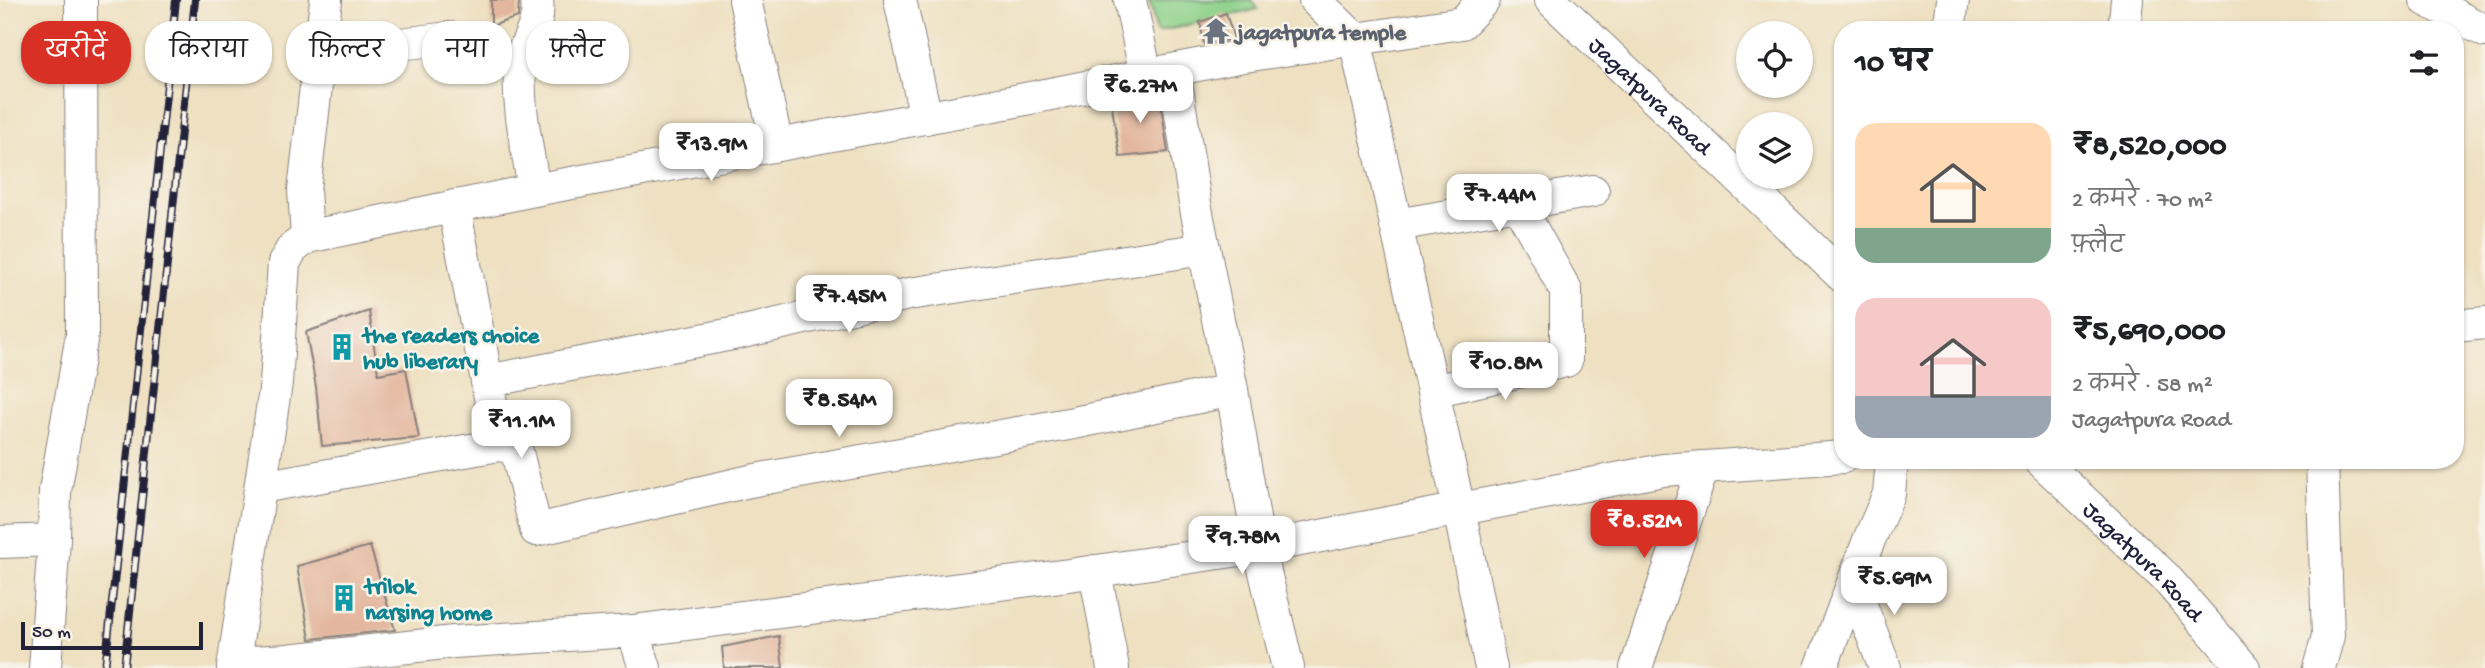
<!DOCTYPE html>
<html lang="hi">
<meta charset="utf-8">
<style>
body{margin:0;font-family:"Gochi Hand","Playpen Sans Deva",sans-serif;background:#f6f6f6;color:#202124;height:100vh;display:flex;flex-direction:column;font-size:26px;white-space:nowrap}
*{box-sizing:border-box;margin:0}
p{font-size:23px;color:#757577}
.icon{flex:none;width:38px;height:38px;fill:none;stroke:currentColor;stroke-width:2;stroke-linecap:round;stroke-linejoin:round}
.map{position:relative;flex:1;overflow:hidden}
.drawer{position:absolute;left:1834px;top:21px;width:630px;height:448px;display:flex;flex-direction:column;background:#fff;border-radius:28px;box-shadow:0 2px 5px #0004}
.drawer>*{flex:none}
.top-card{position:absolute;left:21px;top:21px;width:665px;height:63px;display:flex;gap:14px}
.controls{position:absolute;left:1736px;top:21px;display:grid;gap:14px}
.controls a{display:grid;place-items:center;width:77px;height:77px;border-radius:50%;background:#fff;box-shadow:0 2px 5px #0004;font-size:35px}
.scale{position:absolute;left:21px;bottom:18px;width:182px;box-sizing:border-box;padding-left:7px;border:4px solid #22223b;border-top:0;font-size:19px;line-height:24px;white-space:nowrap;color:#22223b;-webkit-text-stroke:5px #f7f3e8;paint-order:stroke}
.price{position:absolute;translate:-50% -60px;padding:0 16px;border-radius:14px;background:#fff;color:#222;font-size:23px;line-height:46px;filter:drop-shadow(0 2px 4px #0008)}
.price::after{content:'';position:absolute;left:50%;top:42px;width:21px;height:16px;margin-left:-10px;background:inherit;clip-path:polygon(0 0,100% 0,50% 100%)}
.price.active{background:#d93025;color:#fff}
ul{padding:0;list-style:none}
li{display:flex;align-items:center;gap:21px;height:175px;padding:0 21px}
li span{display:grid;place-items:center;flex:none;width:196px;height:140px;border-radius:21px;color:#555}
li>.icon{margin-inline-start:auto}
span .icon{width:84px;height:84px;fill:#fffc;stroke-width:1}
li b{font-size:30px}
h2{display:flex;justify-content:space-between;align-items:center;height:84px;padding:0 21px;font-size:30px}
.pill{padding:0 24px;border-radius:28px;background:#fff;box-shadow:0 2px 5px #0004;font-size:24px;line-height:63px}
.pill.active{background:#d93025;color:#fff}
.map>svg:first-child{display:block}
.green{fill:#8fd28b;stroke:#587a63;stroke-width:2}
.building{fill:#e3b69d}
.lines{fill:none;stroke-linecap:round;stroke-linejoin:round}
.minor-casing{stroke:#88817e;stroke-width:34}
.minor{stroke:#fff;stroke-width:32}
.rail-casing{stroke:#22223b;stroke-width:8}
.rail{stroke:#f7f3e8;stroke-width:5;stroke-dasharray:16;stroke-linecap:butt}
.labels{text-anchor:middle;stroke-width:5;stroke-linejoin:round;paint-order:stroke}
.worship-label{font-size:23px;font-weight:bold;fill:#5b616d;stroke:#f7f3e8;text-anchor:start}
.street-label{font-size:23px;fill:#22223b;stroke:#f7f3e8}
.culture-label{font-size:23px;font-weight:bold;fill:#0d838f;stroke:#f7f3e8;text-anchor:start}
</style>
<div class="map">
<svg width="2485" height="668" viewBox="0 0 2485 668">
<rect width="100%" height="100%" fill="#f7f3e8"/>
<filter id="ink" filterUnits="userSpaceOnUse"><feTurbulence type="fractalNoise" baseFrequency=".0143" numOctaves="2"/><feDisplacementMap in="SourceGraphic" scale="14" xChannelSelector="R" yChannelSelector="G"/><feConvolveMatrix kernelMatrix="1 2 1 2 8 2 1 2 1" color-interpolation-filters="sRGB"/></filter>
<filter id="wash" filterUnits="userSpaceOnUse"><feTurbulence type="fractalNoise" baseFrequency=".00686" numOctaves="4" result="noise"/><feDisplacementMap in="SourceGraphic" scale="28" xChannelSelector="R" yChannelSelector="G"/><feGaussianBlur stdDeviation="1.57" result="paint"/><feColorMatrix in="noise" values="0 0 0 0 0 0 0 0 0 0 0 0 0 0 0 0 0 1.4 0 .05"/><feComposite in="paint" operator="in"/></filter>
<g filter="url(#wash)">
<rect width="100%" height="100%" fill="#eee0c0"/>
<!-- green -->
<path class="green" d="M1149,0H1251L1258,9L1157,32Z"/>
<g id="blocks">
<!-- building -->
<path class="building" d="M491,0H519L518,17L491,26Z
M1226,13L1234,39L1204,44L1200,22Z
M1159,91L1168,152L1120,157L1111,101Z
M369,311L378,374L406,369L419,438L322,446L316,387L306,332Z
M370,546L395,630L310,639L297,566Z
M779,636L783,668H724L722,647Z"/>
</g>
</g>
<g filter="url(#ink)">
<use href="#blocks" fill-opacity="0" stroke="#88817e" stroke-width="2"/>
<g class="lines">
<defs>
<g id="minor">
<path d="M745,0L777,145"/>
<path d="M900,0L926,118"/>
<path d="M1130,0L1146,75"/>
<path d="M1315,0L1355,39L1459,509L1491,668"/>
<path id="s1" d="M1551,0L1843,277"/>
<path d="M2426,0L2485,31"/>
<path d="M1949,30L1953,0"/>
<path d="M2124,30L2127,0"/>
<path d="M318,54L449,38"/>
<path d="M1174,70L1195,203L1232,390L1259,547L1288,668"/>
<path d="M534,190C528,150 517,107 520,67C523,40 541,29 537,0"/>
<path d="M1396,225L1593,191"/>
<path d="M307,237L304,190L326,0"/>
<path d="M2455,326L2485,323"/>
<path d="M487,381L743,332L909,294L1204,249"/>
<path d="M1433,391L1566,361V291L1518,204"/>
<path d="M499,445L516,448L536,530L750,481L1074,423L1232,390"/>
<path id="s2" d="M2040,460L2165,577L2244,668"/>
<path d="M261,487L499,445L454,206"/>
<path d="M0,542L54,540"/>
<path d="M1095,571L1113,668"/>
<path d="M1853,584L1885,668"/>
<path d="M633,631L1069,575L1274,545L1663,470L1843,457"/>
<path d="M234,663L288,660L454,642L633,631L645,668"/>
<path d="M45,668L54,540L55,491L82,335L81,0"/>
<path d="M233,668L276,383L284,263L292,249L307,237L534,190L1005,103L1238,57L1462,23L1484,0"/>
<path d="M1636,668L1703,467"/>
<path d="M1821,668L1869,540L1889,494L1892,460"/>
<path d="M2319,668L2328,636L2322,460"/>
</g>
</defs>
<!-- minor casing -->
<use href="#minor" class="minor-casing"/>
<!-- minor -->
<use href="#minor" class="minor"/>
<defs>
<path id="rail" d="M105,668L176,0
M124,668L195,0"/>
</defs>
<!-- rail casing -->
<use href="#rail" class="rail-casing"/>
<!-- rail -->
<use href="#rail" class="rail"/>
</g>
</g>
<!-- icons -->
<defs>
<symbol id="temple-bare" viewBox="-9 -9 18 18"><path d="M0-6L5-2H3V0L6.5 2.5H4V6H1.5V3h-3V6H-4V2.5H-6.5L-3 0V-2H-5Z" fill="#6b7280" stroke="#f7f3e8" stroke-width="2.5" paint-order="stroke"/></symbol>
<symbol id="building-bare" viewBox="-9 -9 18 18"><path d="M-4-6H4V6H1V3H-1V6H-4ZM-2.5-4.3h1.7v1.8h-1.7ZM.8-4.3h1.7v1.8H.8ZM-2.5-1h1.7V.8h-1.7ZM.8-1h1.7V.8H.8Z" fill="#0f9aa8" stroke="#f7f3e8" stroke-width="2.5" paint-order="stroke"/></symbol>
</defs>
<g fill-rule="evenodd">
<use href="#temple-bare" x="1197" y="12" width="38" height="38"/>
<use href="#building-bare" x="323" y="328" width="38" height="38"/>
<use href="#building-bare" x="325" y="579" width="38" height="38"/>
</g>
<g class="labels">
<!-- worship labels -->
<g class="worship-label">
<text x="1237" y="39">jagatpura temple</text>
</g>
<!-- street labels -->
<g class="street-label">
<text dy="8" stroke="none"><textPath href="#s1" startOffset="138">Jagatpura Road</textPath></text>
<text dy="8" stroke="none"><textPath href="#s2" startOffset="145">Jagatpura Road</textPath></text>
</g>
<!-- culture labels -->
<g class="culture-label">
<text x="363" y="342">the readers choice<tspan x="363" dy="26">hub liberary</tspan></text>
<text x="365" y="593">trilok<tspan x="365" dy="26">narsing home</tspan></text>
</g>
</g>
</svg>
<div class="controls">
<a><svg class="icon" aria-label="locate" viewBox="0 0 24 24"><circle cx="12" cy="12" r="6"/><path d="M12 2v4M12 18v4M2 12h4M18 12h4"/></svg></a>
<a><svg class="icon" aria-label="layers" viewBox="0 0 24 24"><path d="M12 4l9 5-9 5-9-5zM3 14l9 5 9-5"/></svg></a>
</div>
<div class="scale">50 m</div>
<b class="price" style="left:1140px;top:125px">₹6.27M</b>
<b class="price" style="left:711px;top:183px">₹13.9M</b>
<b class="price" style="left:1499px;top:234px">₹7.44M</b>
<b class="price" style="left:849px;top:335px">₹7.45M</b>
<b class="price" style="left:1505px;top:402px">₹10.8M</b>
<b class="price" style="left:839px;top:439px">₹8.54M</b>
<b class="price" style="left:521px;top:460px">₹11.1M</b>
<b class="price active" style="left:1644px;top:560px">₹8.52M</b>
<b class="price" style="left:1242px;top:576px">₹9.78M</b>
<b class="price" style="left:1894px;top:617px">₹5.69M</b>
<div class="top-card">
<a class="pill active">खरीदें</a>
<a class="pill">किराया</a>
<a class="pill">फ़िल्टर</a>
<a class="pill">नया</a>
<a class="pill">फ़्लैट</a>
</div>
<section class="drawer">
<h2>10 घर<svg class="icon" aria-label="filters" viewBox="0 0 24 24"><path d="M4 7h16M4 17h16"/><circle cx="9" cy="7" r="2"/><circle cx="15" cy="17" r="2"/></svg></h2>
<ul>
<li><span style="background:linear-gradient(#ffd9b3 75%,#7fa58c 0)"><svg class="icon" aria-label="home" viewBox="0 0 24 24"><path d="M3 11l9-7 9 7M6 9v11h12V9"/></svg></span><div><b>₹8,520,000</b><p>2 कमरे · 70 m²</p><p>फ़्लैट</p></div></li>
<li><span style="background:linear-gradient(#f6c9c9 70%,#9aa5b1 0)"><svg class="icon" aria-label="home" viewBox="0 0 24 24"><path d="M3 11l9-7 9 7M6 9v11h12V9"/></svg></span><div><b>₹5,690,000</b><p>2 कमरे · 58 m²</p><p>Jagatpura Road</p></div></li>
</ul>
</section>
</div>
